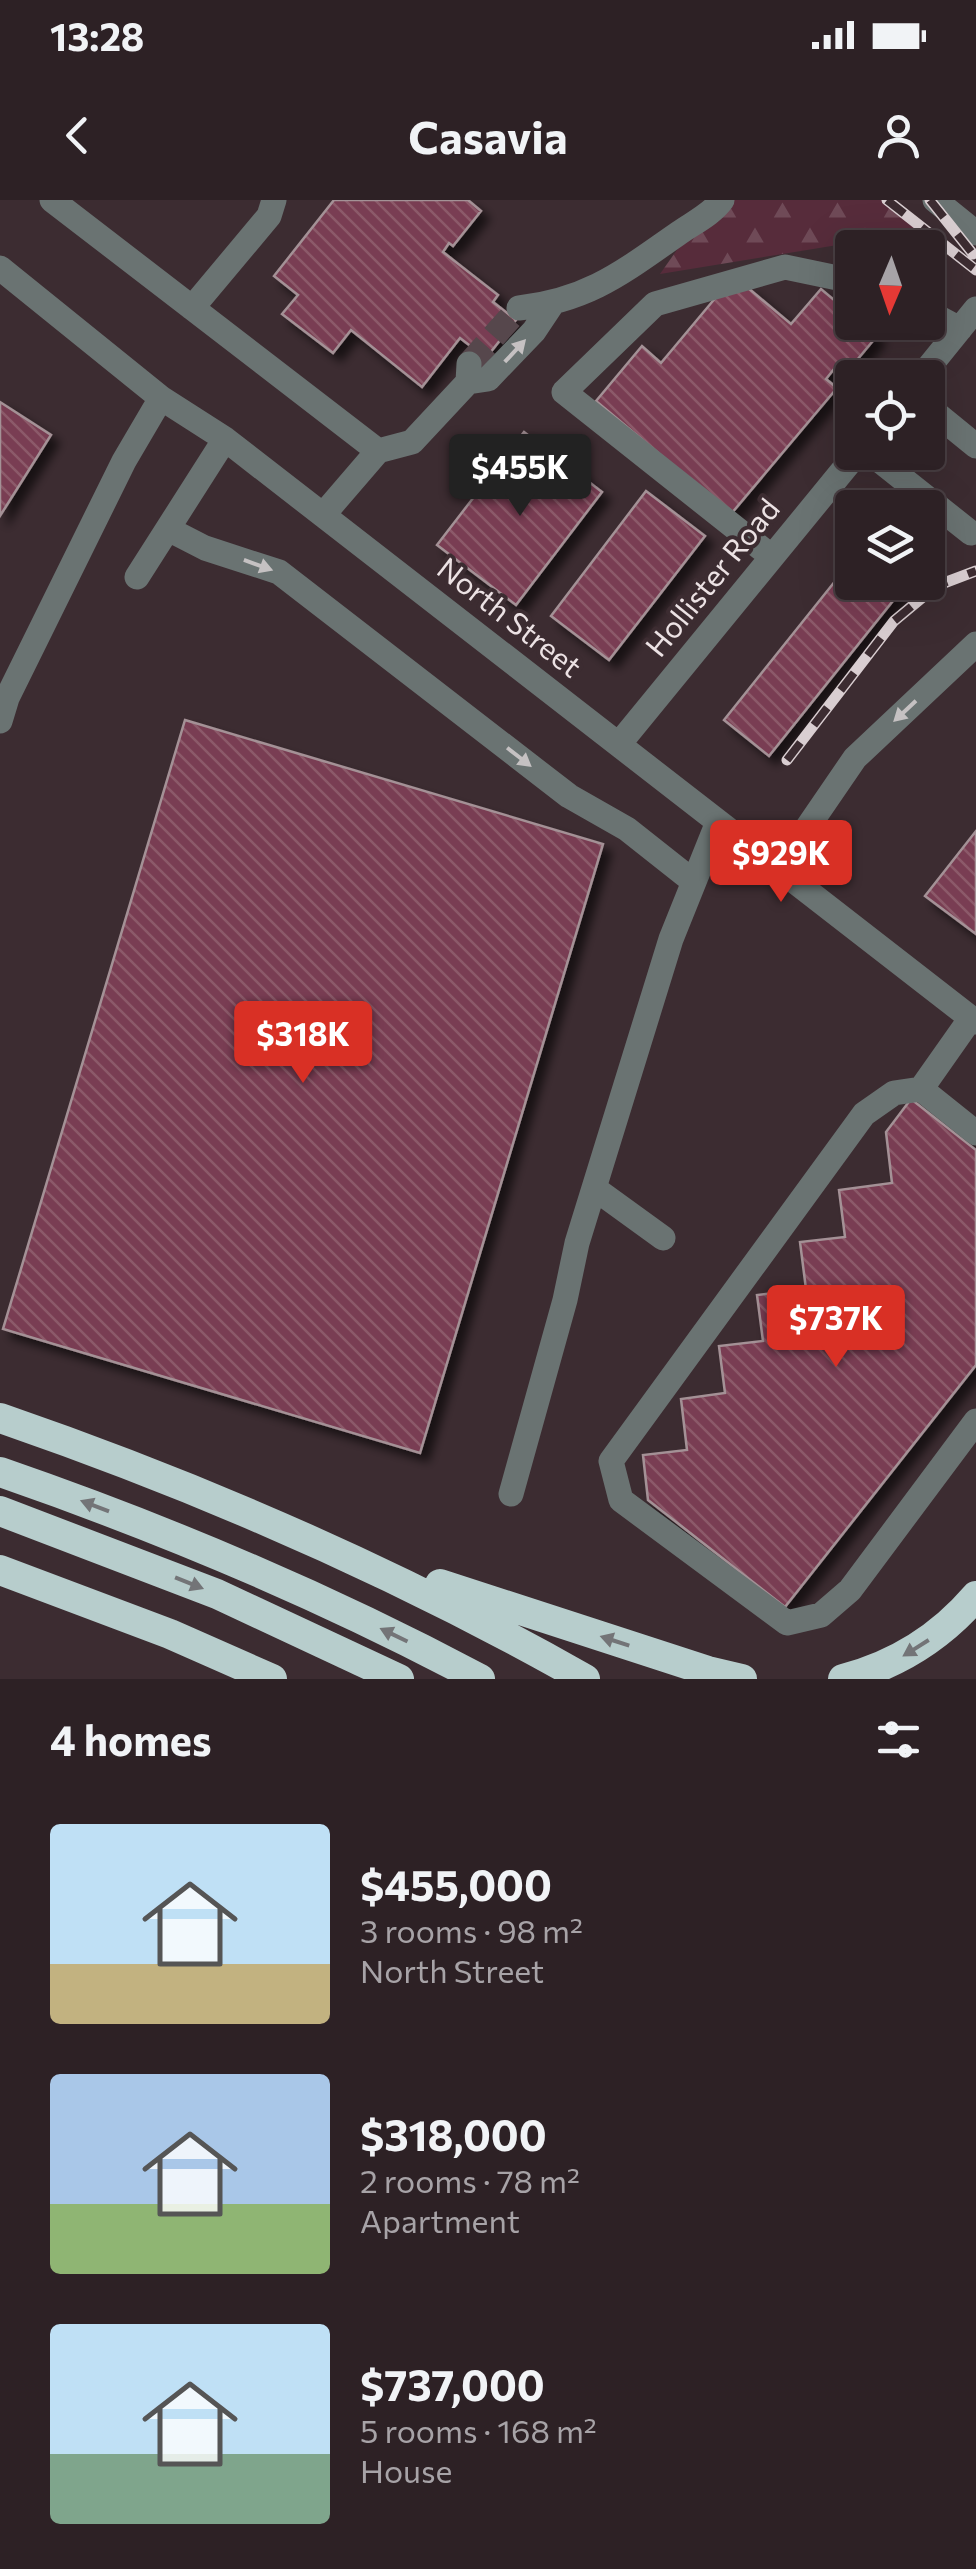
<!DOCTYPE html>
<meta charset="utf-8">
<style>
body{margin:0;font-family:Commissioner,sans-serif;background:#35292d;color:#f1f3f6;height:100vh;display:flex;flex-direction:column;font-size:38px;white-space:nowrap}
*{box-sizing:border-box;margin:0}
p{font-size:32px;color:#a7a3a7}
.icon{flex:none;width:55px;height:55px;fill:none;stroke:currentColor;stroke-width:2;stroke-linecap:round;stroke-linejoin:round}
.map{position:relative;height:1479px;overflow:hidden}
.drawer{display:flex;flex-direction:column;background:#2d2125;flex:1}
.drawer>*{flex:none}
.needle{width:65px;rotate:182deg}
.fabs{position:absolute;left:835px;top:30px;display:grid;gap:20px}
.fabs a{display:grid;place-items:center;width:110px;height:110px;border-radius:10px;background:#2d2125;box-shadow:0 10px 40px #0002,0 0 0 2px #483e42;font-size:50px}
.price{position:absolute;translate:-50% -85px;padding:0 22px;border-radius:10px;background:#d93025;color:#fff;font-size:32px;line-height:65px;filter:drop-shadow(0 2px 5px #0008)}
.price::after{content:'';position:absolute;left:50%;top:60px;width:30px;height:22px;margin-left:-15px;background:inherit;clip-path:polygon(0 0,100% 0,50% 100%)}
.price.selected{background:#222;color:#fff}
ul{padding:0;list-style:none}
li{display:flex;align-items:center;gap:30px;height:250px;padding:0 50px}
li span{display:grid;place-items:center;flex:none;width:280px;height:200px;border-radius:10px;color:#555}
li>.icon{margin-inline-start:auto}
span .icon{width:120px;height:120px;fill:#fffc;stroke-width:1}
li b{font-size:42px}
h2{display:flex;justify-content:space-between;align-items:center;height:120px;padding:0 50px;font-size:42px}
.status{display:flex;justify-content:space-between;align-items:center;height:70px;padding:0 50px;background:#2d2125;direction:ltr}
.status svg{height:28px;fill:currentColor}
header{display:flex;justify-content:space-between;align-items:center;height:130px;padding:0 50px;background:#2d2125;font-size:45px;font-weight:700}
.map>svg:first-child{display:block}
.forest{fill:url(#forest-firs)}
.building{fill:url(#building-back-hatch);stroke:#a49196;stroke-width:2.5;filter:url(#shadow)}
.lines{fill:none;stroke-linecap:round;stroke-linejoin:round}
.minor-tunnel{stroke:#56474c;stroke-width:25;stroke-dasharray:25 12;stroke-linecap:butt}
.minor{stroke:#6a7372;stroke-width:25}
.highway{stroke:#b7cdcc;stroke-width:30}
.rail-casing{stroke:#d9ced1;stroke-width:11}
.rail{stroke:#3c2c31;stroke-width:8;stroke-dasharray:22;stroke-linecap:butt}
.oneway{fill:#c5c1c2}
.oneway2{fill:#737477}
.labels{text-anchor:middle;stroke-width:8;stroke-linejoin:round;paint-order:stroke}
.street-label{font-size:30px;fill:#ece2e4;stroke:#3c2c31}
</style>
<div class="status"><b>13:28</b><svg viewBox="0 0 49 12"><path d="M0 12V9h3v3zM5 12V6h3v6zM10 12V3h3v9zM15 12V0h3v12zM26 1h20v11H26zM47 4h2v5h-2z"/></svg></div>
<header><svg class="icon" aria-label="back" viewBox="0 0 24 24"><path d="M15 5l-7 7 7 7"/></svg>Casavia<svg class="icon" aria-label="person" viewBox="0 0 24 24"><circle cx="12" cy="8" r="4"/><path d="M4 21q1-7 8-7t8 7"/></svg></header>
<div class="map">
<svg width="976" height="1479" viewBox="0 0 976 1479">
<defs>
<pattern id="forest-firs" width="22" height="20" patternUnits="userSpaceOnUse" patternTransform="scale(2.5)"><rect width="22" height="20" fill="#572c3b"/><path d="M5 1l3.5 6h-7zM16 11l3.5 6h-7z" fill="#6f4a57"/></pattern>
<pattern id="building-back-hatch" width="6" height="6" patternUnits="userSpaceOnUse" patternTransform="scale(2.5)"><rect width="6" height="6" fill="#793e52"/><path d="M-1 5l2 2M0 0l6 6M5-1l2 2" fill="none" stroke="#8c5a6b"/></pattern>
<filter id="shadow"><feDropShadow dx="8" dy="8" stdDeviation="5" flood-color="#0009"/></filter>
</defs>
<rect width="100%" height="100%" fill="#3c2c31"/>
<!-- forest -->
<path class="forest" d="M712,0H893L917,32L660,74Z"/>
<!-- building -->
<path class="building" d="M334,0H468L481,11L453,46L449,43L443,52L498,95L493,102L516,120L486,158L460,138L422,187L351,130L333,153L282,114L298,95L274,76Z
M747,87L791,124L821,89L852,115V122H861L877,136L847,172L838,164L826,179L837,188L731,314L596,201L642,146L661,163L717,96Z
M0,202L51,235L0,316Z
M524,232L602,292L516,405L437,345Z
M646,291L705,336L609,460L551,416Z
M852,360V382H908L769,556L724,520Z
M185,520L603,644L420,1253L3,1129Z
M976,631V734L925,696Z
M911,899L976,950V1165L785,1407L648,1300L643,1255L687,1250L681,1199L725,1193L719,1146L763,1141L757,1095L806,1089L800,1042L845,1037L839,990L892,983L886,932Z"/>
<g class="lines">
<!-- minor-tunnel -->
<path class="minor-tunnel" d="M469,164L519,108"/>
<!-- minor -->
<path class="minor" d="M52,0L378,251
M935,0L976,33
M0,68L161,198L225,239L976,822
M192,108L269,16L274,0
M519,108C589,100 623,72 679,33C693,23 712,14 722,0
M928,112L960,129
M920,178L976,109
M468,182L488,179L534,131L552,104
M928,207L976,246
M869,252L971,333
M323,315L378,251L412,242L468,182L469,164
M168,329L205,348L279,372L569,596L627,629L694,682
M772,357L564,192L655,104L785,67L852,81
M137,377L225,239
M0,521L7,498L124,261L161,198
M619,544L858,252
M779,669L855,558L976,444
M971,818L921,889L894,893L864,914L611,1261L621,1300L787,1423L821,1415L850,1390L976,1221
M921,889L976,933
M594,988L663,1038
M511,1294L565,1100L577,1043L671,739L718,622"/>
<!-- highway -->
<path class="highway" d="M0,1218C203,1288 398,1373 585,1479
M0,1272C165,1329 326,1397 480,1479
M0,1311L217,1394L399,1479
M0,1370L170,1434L272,1479
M440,1384L708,1471L742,1479
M843,1479C897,1465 940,1438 976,1396"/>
<defs>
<path id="rail" d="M887,0L976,70
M930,0L973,54
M787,560L894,421L936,386L976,371"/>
</defs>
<!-- rail casing -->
<use href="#rail" class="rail-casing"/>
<!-- rail -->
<use href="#rail" class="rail"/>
</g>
<!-- one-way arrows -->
<defs><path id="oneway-solid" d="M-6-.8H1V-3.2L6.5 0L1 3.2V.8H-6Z" transform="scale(2.5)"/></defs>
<g class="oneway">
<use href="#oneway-solid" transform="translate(515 151) rotate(-47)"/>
<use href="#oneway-solid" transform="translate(258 365) rotate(20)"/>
<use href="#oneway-solid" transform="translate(905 511) rotate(137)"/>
<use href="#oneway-solid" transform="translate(519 557) rotate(38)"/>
</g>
<g class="oneway2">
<use href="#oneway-solid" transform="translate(95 1306) rotate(-159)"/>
<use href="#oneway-solid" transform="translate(189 1383) rotate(22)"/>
<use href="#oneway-solid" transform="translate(394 1435) rotate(-154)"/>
<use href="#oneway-solid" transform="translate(615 1441) rotate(-162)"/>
<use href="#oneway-solid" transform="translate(916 1448) rotate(148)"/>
</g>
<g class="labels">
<!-- street labels -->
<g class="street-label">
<text transform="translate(713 378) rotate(-51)" y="10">Hollister Road</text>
<text transform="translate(509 418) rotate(38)" y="10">North Street</text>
</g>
</g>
</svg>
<div class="fabs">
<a><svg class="needle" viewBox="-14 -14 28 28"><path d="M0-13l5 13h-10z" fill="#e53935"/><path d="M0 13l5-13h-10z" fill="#a7a3a7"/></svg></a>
<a><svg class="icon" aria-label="locate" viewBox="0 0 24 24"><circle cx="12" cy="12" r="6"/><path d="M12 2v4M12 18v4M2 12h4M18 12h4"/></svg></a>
<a><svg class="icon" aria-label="layers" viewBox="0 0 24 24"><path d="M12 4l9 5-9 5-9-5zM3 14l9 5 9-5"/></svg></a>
</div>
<b class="price selected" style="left:520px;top:319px">$455K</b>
<b class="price" style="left:781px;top:705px">$929K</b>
<b class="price" style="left:303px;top:886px">$318K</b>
<b class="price" style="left:836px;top:1170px">$737K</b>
</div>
<section class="drawer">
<h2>4 homes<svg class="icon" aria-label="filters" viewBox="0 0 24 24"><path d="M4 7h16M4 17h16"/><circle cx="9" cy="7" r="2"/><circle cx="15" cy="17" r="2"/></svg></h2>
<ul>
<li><span style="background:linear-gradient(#bfe0f5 70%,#c2b280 0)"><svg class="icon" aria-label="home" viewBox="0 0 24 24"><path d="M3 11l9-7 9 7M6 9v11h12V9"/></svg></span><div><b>$455,000</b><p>3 rooms · 98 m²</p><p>North Street</p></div></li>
<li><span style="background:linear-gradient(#a9c7e8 65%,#8fb573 0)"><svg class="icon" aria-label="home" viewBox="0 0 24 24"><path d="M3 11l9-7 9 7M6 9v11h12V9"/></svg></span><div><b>$318,000</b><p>2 rooms · 78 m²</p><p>Apartment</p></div></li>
<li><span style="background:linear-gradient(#bfe0f5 65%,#7fa58c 0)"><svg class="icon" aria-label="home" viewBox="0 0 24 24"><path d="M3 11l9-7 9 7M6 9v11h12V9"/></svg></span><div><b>$737,000</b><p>5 rooms · 168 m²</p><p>House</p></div></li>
</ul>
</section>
